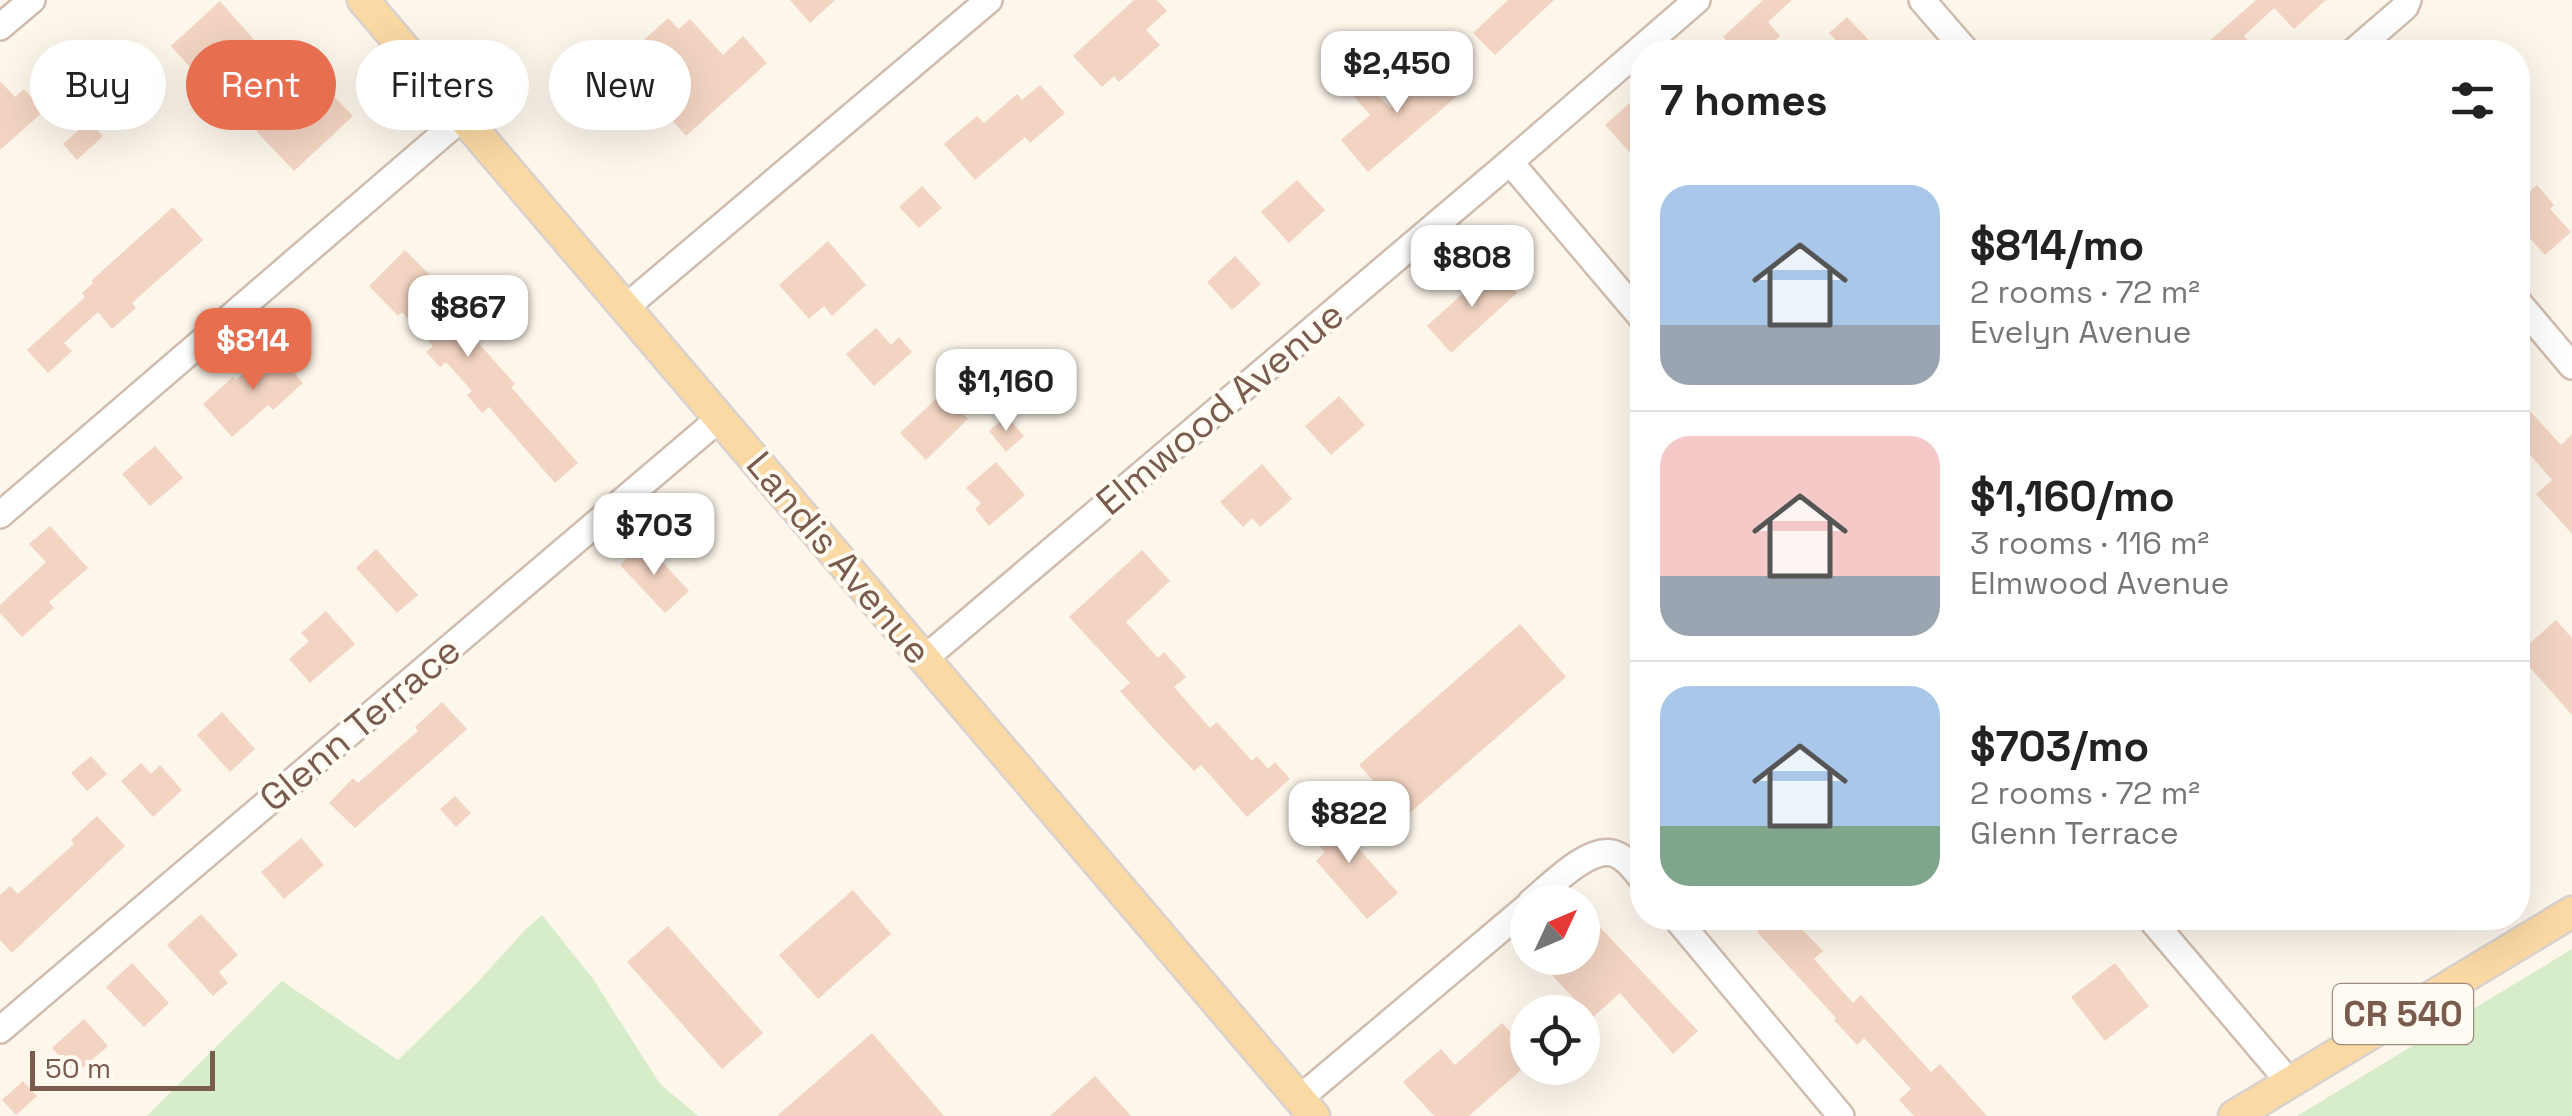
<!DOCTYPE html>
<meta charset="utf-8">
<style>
body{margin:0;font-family:"Space Grotesk",sans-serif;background:#f2f2f2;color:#222;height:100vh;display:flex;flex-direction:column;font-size:38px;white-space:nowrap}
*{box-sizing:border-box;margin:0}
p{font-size:32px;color:#767676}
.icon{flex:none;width:55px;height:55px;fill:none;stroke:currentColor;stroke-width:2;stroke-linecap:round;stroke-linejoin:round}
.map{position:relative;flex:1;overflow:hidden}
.drawer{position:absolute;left:1630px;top:40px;width:900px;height:890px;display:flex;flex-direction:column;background:#fff;border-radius:40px;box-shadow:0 10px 40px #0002}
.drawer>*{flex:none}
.guide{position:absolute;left:30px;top:40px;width:950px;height:90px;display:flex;gap:20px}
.needle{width:65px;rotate:46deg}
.tools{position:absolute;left:1510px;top:885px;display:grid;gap:20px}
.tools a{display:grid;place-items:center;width:90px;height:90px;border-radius:50%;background:#fff;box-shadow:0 10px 40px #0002;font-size:50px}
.scale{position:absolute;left:30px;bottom:25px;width:185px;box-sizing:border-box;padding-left:10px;border:5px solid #795c4d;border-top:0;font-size:28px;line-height:35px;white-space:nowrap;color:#795c4d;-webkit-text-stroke:8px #fffaf2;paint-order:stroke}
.price{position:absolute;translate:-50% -85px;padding:0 22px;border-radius:20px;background:#fff;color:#222;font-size:32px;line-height:65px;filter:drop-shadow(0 2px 5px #0008)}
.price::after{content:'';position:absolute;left:50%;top:60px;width:30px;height:22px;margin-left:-15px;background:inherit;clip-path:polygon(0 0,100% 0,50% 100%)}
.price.active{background:#e76f50;color:#fff}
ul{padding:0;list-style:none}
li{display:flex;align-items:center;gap:30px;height:250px;padding:0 30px}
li+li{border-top:2px solid #e0e0e0}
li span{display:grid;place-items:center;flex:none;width:280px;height:200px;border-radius:30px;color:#555}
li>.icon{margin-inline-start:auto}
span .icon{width:120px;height:120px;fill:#fffc;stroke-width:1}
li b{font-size:42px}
h2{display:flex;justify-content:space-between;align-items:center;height:120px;padding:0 30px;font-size:42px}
.tag{padding:0 35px;border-radius:45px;background:#fff;box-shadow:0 10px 40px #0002;font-size:35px;line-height:90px}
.tag.active{background:#e76f50;color:#fff}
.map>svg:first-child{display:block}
.green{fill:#d7ecc8}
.building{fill:#f3d4c2}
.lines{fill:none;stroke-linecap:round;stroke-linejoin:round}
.minor-casing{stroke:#d0bdaf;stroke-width:30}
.major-casing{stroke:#d9d1cd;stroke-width:35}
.minor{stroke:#fff;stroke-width:25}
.major{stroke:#fbd9a4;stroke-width:30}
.labels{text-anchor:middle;stroke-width:8;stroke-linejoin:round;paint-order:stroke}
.shield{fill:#fffaf2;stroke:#a18b7e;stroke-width:2.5}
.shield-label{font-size:35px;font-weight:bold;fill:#795c4d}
.street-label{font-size:38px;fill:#795c4d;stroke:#fffaf2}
</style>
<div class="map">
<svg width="2572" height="1116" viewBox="0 0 2572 1116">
<rect width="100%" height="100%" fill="#fdf6eb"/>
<!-- green -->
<path class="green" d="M542,915L593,979L660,1084L698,1116H147L282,981L398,1060L475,985L526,929Z
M2572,949V1116H2297Z"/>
<!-- building -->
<path class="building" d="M790,0H835L810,23Z
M1134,0H1157L1167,11L1146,30L1160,45L1119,82L1114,76L1102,87L1073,56Z
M1508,0H1554L1495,55L1473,33Z
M1763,0H1792L1768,22L1780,36L1762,52H1737L1723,37Z
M2256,0H2326L2294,29L2274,8L2244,36L2259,52H2197Z
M220,1L279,68L293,54L353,116L294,171L256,131L260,128L222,88L215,95L171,46Z
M1847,17L1880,52H1847L1829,33Z
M668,18L679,29L690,19L723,55L743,36L767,63L686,136L627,70L651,48L644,40Z
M1355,32L1374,54L1358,69L1338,47Z
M1438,64L1463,91L1368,172L1341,140L1370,115L1350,92L1364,80L1390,108Z
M0,81L15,97L24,89L44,111L0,150Z
M1040,85L1065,113L1030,143L1025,137L975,180L944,144L977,116L984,123L1017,94L1022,100Z
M1642,92V166L1605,125Z
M89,121L103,136L77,160L63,144Z
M1297,180L1325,210L1289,243L1261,212Z
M2537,185L2554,205L2550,209L2571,232L2545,255L2518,225V202Z
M922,186L942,208L919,228L899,207Z
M173,207L203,240L132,303L136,308L112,329L98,312L64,343L72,351L48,373L27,350L85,297L82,293L93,283L91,281Z
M828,241L866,285L832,316L824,306L809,319L779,285Z
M405,250L434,279L429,284L476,335L473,337L515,384L511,387L578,463L555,483L489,407L482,413L467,395L472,391L446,362L440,367L426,352L433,346L402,312L398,316L369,286Z
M1235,256L1261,284L1232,310L1207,282Z
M1493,266L1517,293L1451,353L1427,326Z
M876,328L891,345L899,337L912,352L874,386L846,354Z
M269,351L281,364L284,361L303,383L273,410L268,405L232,437L203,404L233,377L236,380Z
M943,392L968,419L926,460L900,433Z
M1339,396L1365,425L1331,455L1305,426Z
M2518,398L2561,445L2572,434V534L2536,494L2552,480L2518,441Z
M1006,416L1024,436L1006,452L989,431Z
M155,446L183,478L150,506L122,474Z
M996,462L1025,495L989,526L975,509L981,503L966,488Z
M1262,464L1292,499L1260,527L1252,518L1243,527L1220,502Z
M50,526L88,568L49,602L54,608L22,637L0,613V605L46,562L29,544Z
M644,542L689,591L665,613L620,565Z
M376,549L418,595L397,613L356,568Z
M1142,550L1170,581L1126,622L1158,658L1164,652L1186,677L1174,687L1210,728L1217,722L1252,761L1257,756L1268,769L1275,762L1290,779L1247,817L1201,765L1194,771L1154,729L1120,691L1130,683L1069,617Z
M326,611L355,644L310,683L289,659L309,641L301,633Z
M2556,620L2572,638V715L2518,654Z
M1520,624L1566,677L1405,817L1359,765Z
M442,702L467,729L355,828L329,803L353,778L358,783L418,731L415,727Z
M222,712L255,749L230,772L197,735Z
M91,756L107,774L87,791L71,773Z
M141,763L151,774L160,765L182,790L153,817L121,781Z
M455,796L471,813L456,827L440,809Z
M1323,808L1398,893L1367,919L1316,861L1325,852L1303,826Z
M97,816L125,846L12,953L0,940V895L10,886L18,894L74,844L71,840Z
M301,838L324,865L284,899L261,872Z
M853,890L891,934L818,999L779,955Z
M201,914L238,955L219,972L228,983L213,996L167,945Z
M1773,918H1791L1823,951L1814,959L1853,1003L1861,995L1931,1072L1940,1064L1987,1116H1914L1899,1100L1911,1089L1864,1038L1857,1045L1834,1020L1836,1018L1757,932Z
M1598,925L1698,1031L1673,1054L1620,993L1592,1018L1548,971L1563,958H1582V940Z
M668,926L763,1033L722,1069L627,962Z
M132,963L169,1003L144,1027L106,987Z
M2115,963L2149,1006L2105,1041L2071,997Z
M84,1019L108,1046L76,1074L52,1048Z
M1502,1023L1528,1051V1064L1469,1116H1434L1403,1082L1441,1049L1455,1065Z
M872,1033L944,1116H777Z
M1095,1076L1131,1116H1050Z
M23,1081L37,1096L16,1115L2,1100Z"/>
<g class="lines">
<defs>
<path id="minor" d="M1922,0L1967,52
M0,27L32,0
M2353,52L2405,7L2408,0
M1510,162L1642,318
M2518,302L2572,366
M626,307L989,0
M0,515L463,117
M924,659L1510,162L1697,0
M1531,902C1550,887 1586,848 1612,853C1625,856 1634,869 1642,879
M1676,918L1841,1116
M2150,918L2290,1083
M0,1030L720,418
M1299,1099L1528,906"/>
<path id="major" d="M363,0L1314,1116
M2234,1116L2572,912"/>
</defs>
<!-- minor casing -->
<use href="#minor" class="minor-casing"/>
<!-- major casing -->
<use href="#major" class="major-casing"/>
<!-- minor -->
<use href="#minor" class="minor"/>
<!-- major -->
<use href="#major" class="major"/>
</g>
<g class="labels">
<!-- shield labels -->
<rect class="shield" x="2333" y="984" width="140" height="60" rx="8"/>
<g class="shield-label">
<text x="2403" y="1026">CR 540</text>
</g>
<!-- street labels -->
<g class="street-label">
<text transform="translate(1220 408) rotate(-40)" y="13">Elmwood Avenue</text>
<text transform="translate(839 558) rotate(50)" y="13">Landis Avenue</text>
<text transform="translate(360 724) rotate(-40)" y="13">Glenn Terrace</text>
</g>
</g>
</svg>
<div class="tools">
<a><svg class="needle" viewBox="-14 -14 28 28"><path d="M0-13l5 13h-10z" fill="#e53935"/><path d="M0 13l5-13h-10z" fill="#767676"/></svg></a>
<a><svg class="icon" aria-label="locate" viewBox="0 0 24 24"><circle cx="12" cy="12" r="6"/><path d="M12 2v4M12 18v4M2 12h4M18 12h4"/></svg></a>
</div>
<div class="scale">50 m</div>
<b class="price" style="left:1397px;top:116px">$2,450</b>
<b class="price" style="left:1472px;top:310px">$808</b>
<b class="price" style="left:468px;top:360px">$867</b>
<b class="price active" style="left:253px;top:393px">$814</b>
<b class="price" style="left:1006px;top:434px">$1,160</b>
<b class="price" style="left:654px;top:578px">$703</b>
<b class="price" style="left:1349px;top:866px">$822</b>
<div class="guide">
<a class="tag">Buy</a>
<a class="tag active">Rent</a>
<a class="tag">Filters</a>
<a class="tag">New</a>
</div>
<section class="drawer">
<h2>7 homes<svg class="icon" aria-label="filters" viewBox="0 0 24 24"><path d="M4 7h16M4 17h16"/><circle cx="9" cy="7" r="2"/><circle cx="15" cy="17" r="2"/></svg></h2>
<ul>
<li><span style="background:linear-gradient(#a9c7e8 70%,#9aa5b1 0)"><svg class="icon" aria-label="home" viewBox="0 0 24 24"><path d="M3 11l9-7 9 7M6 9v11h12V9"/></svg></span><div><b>$814/mo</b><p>2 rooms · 72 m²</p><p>Evelyn Avenue</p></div></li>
<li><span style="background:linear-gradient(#f6c9c9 70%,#9aa5b1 0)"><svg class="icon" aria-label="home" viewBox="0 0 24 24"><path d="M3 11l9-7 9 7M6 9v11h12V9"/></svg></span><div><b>$1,160/mo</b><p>3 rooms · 116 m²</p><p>Elmwood Avenue</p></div></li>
<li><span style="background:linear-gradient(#a9c7e8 70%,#7fa58c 0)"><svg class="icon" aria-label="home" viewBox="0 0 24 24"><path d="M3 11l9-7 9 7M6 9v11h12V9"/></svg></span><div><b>$703/mo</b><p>2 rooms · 72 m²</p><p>Glenn Terrace</p></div></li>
</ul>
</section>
</div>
